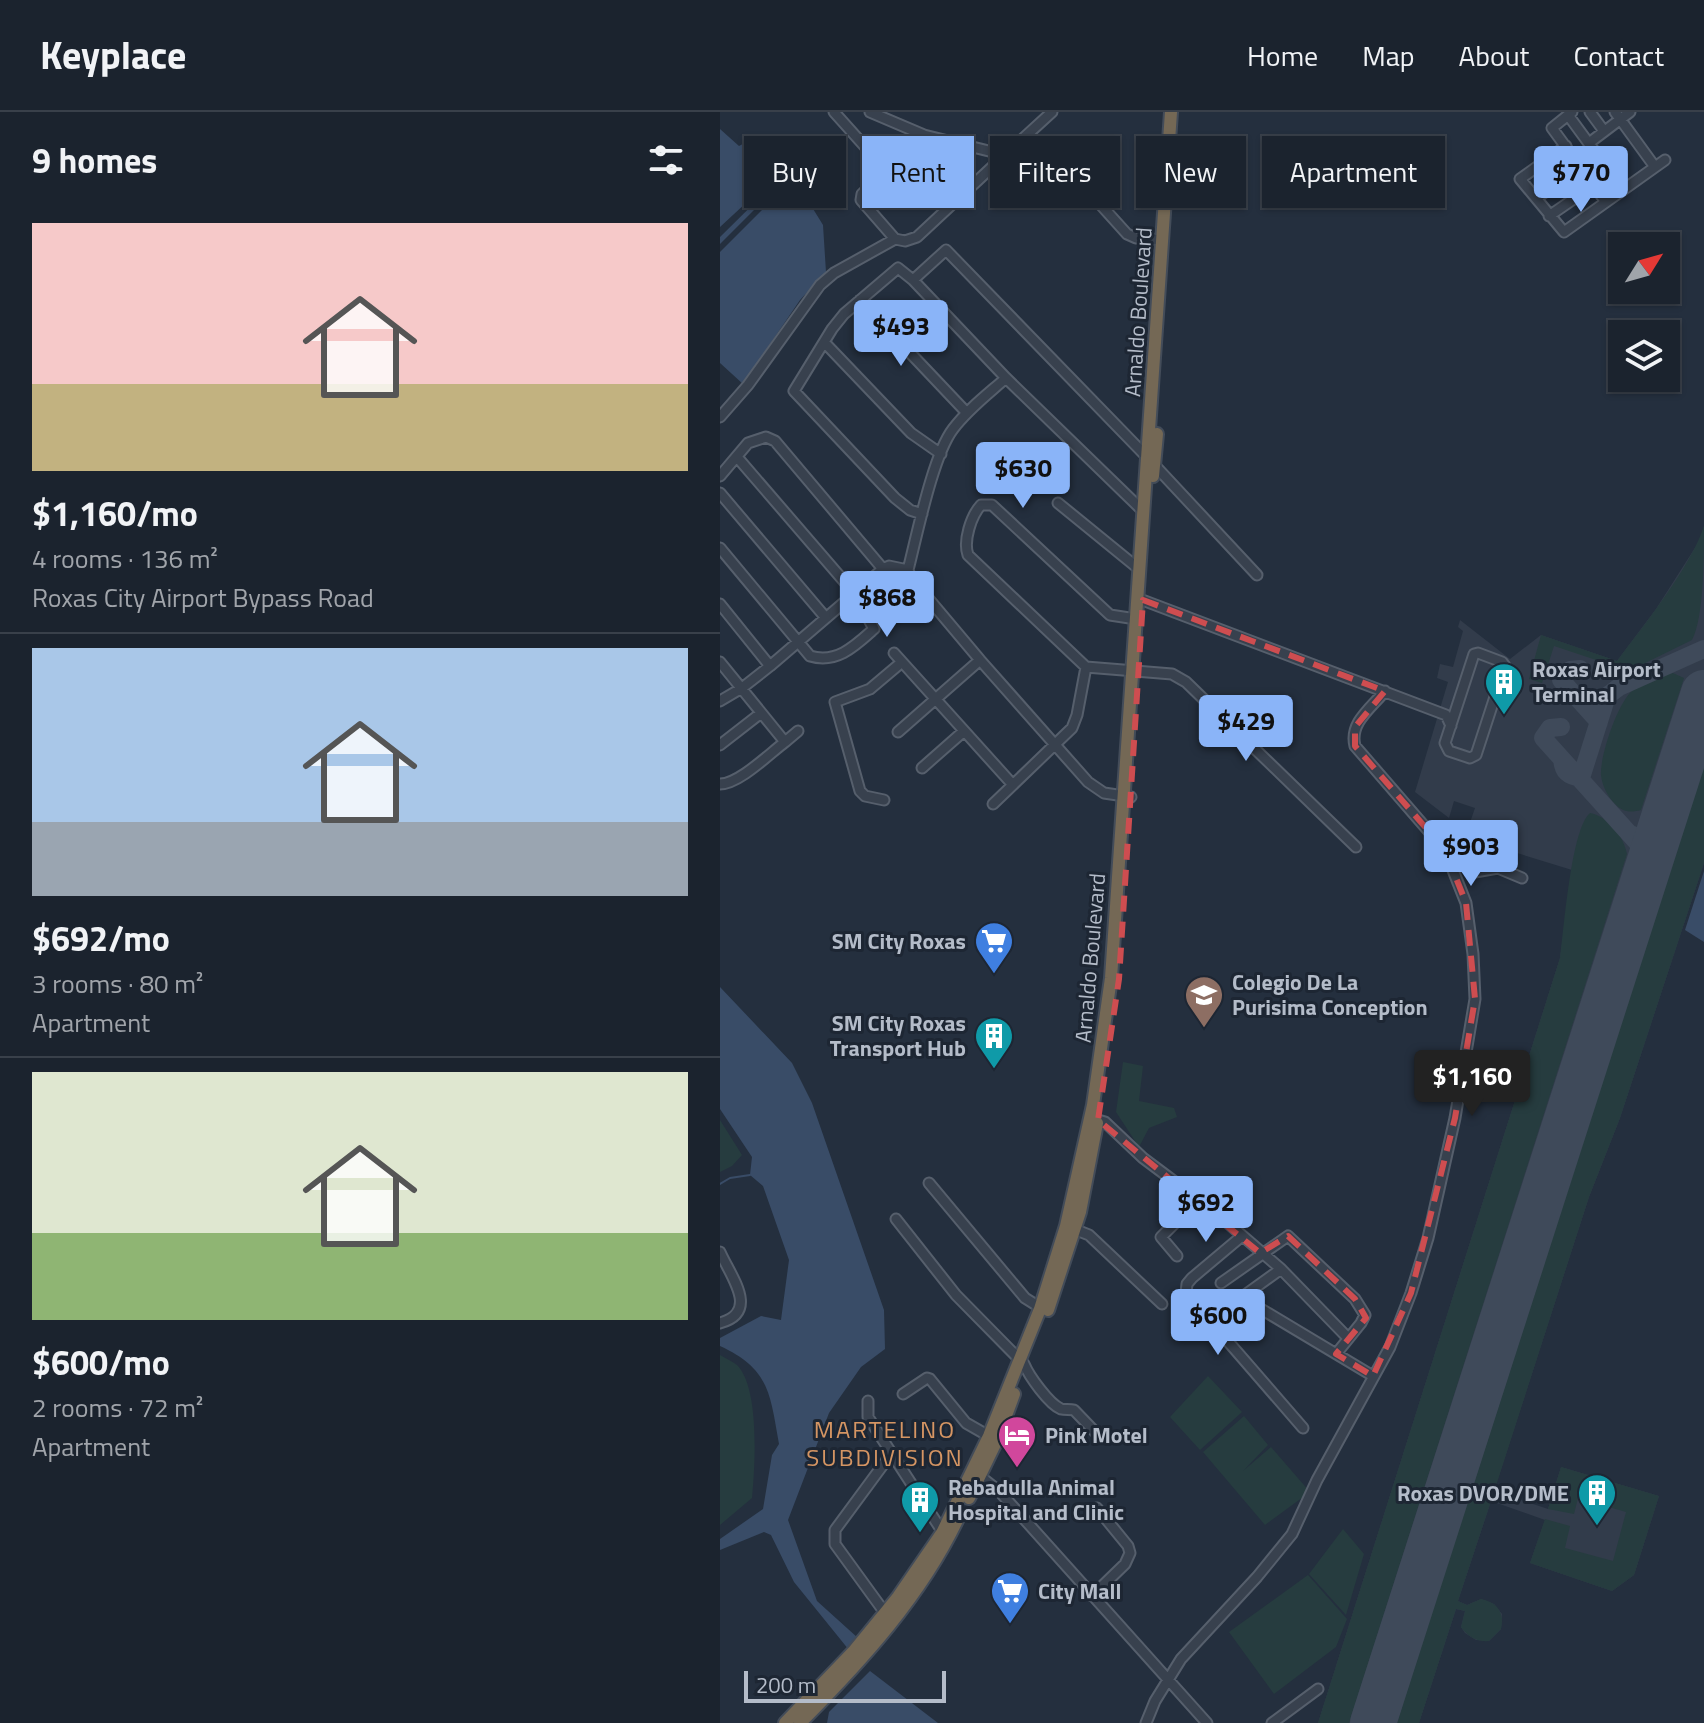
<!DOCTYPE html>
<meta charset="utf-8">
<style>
body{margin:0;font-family:"Titillium Web",sans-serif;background:#282f3a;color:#f1f3f6;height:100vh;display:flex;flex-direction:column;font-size:30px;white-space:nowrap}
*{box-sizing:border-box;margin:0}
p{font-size:26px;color:#a0a4aa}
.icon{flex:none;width:44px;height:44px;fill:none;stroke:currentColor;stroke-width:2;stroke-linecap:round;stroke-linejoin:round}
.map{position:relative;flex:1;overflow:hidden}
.panel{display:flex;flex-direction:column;background:#1b232e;width:720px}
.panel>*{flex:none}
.guide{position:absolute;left:24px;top:24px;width:760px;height:72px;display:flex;gap:16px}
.needle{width:52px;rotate:53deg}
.fabs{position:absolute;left:888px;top:120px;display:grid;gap:16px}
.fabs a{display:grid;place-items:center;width:72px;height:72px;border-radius:0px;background:#1b232e;box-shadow:0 2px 6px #0004,0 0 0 2px #39404a;font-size:40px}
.scale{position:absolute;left:24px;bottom:20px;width:202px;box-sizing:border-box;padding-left:8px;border:4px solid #b4bcc9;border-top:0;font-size:22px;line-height:28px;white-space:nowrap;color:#b4bcc9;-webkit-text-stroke:6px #1d2633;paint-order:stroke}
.price{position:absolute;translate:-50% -68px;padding:0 18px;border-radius:8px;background:#8ab4f8;color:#111;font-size:26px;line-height:52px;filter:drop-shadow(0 2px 4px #0008)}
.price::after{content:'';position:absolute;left:50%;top:48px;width:24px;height:18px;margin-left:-12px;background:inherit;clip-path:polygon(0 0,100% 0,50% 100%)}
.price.current{background:#222;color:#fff}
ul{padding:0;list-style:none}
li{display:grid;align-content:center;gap:16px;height:424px;padding:0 32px}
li+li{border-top:2px solid #39404a}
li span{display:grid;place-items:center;height:248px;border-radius:0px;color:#555}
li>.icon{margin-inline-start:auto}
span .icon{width:144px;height:144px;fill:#fffc;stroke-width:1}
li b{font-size:34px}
h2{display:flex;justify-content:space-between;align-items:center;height:96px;padding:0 32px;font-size:34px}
.chip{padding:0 28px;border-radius:0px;background:#1b232e;box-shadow:0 2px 6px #0004,0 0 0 2px #39404a;font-size:28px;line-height:72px}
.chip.current{background:#8ab4f8;color:#111}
header{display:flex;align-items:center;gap:48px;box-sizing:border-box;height:112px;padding:0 40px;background:#1b232e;border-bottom:2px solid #39404a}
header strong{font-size:38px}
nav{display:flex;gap:44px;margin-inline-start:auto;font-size:28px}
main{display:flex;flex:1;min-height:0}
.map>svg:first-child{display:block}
.airport{fill:#323c4b}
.green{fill:#263c3f}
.water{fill:#394c67}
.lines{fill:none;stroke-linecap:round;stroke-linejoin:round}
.stream{stroke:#394c67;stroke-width:2}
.taxiway{stroke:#3f4a5a;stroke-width:18}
.runway{stroke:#3f4a5a;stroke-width:46}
.minor-casing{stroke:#565f6c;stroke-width:13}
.highway-casing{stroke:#434c59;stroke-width:16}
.minor{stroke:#38414e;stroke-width:9}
.highway{stroke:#746855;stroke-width:12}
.marked{fill:none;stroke:#ce4d50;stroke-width:6;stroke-dasharray:16 10;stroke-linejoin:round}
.labels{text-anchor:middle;stroke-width:6;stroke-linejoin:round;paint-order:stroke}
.street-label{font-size:22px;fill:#b4bcc9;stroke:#1d2633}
.poi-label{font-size:22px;font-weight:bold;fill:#b4bcc9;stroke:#1d2633;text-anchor:start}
.neighbourhood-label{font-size:24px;letter-spacing:2px;fill:#d59563;stroke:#1d2633}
</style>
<header>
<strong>Keyplace</strong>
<nav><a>Home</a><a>Map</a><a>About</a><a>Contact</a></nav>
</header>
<main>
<section class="panel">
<h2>9 homes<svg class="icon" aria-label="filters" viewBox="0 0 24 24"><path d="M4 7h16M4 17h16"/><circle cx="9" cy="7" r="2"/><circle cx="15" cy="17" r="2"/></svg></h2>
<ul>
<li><span style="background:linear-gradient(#f6c9c9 65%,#c2b280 0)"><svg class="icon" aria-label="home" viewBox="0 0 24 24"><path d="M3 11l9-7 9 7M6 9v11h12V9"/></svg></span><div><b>$1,160/mo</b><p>4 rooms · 136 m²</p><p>Roxas City Airport Bypass Road</p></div></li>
<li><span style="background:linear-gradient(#a9c7e8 70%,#9aa5b1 0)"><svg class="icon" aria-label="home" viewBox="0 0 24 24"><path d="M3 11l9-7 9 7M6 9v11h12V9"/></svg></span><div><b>$692/mo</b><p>3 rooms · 80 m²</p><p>Apartment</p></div></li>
<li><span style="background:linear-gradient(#dfe7d0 65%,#8fb573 0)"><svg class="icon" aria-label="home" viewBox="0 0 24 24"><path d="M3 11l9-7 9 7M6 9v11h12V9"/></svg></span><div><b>$600/mo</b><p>2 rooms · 72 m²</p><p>Apartment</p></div></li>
</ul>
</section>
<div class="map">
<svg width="984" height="1611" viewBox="0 0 984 1611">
<rect width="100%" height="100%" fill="#242f3e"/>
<!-- airport -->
<path class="airport" d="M984,414V751L900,1006L869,1085L774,1379L828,1397L841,1355L939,1384L914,1463L892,1479L810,1451L825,1408L771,1389L738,1489L747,1493L761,1487L774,1492L782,1502L781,1517L769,1529L756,1528L745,1521L741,1515L745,1499L736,1497L699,1611H598L840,846L852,758L745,725L755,696L734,689L729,706L695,680L728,570L717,566L720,552L733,555L743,519L738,515L740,508L790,547L821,523L897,549L936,497L980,428Z"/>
<!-- green -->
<path class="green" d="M984,414C984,444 984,506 972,528L913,557H903L834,534L822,571L809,567L821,523L897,549C924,513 970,456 984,414Z
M953,561L964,566L921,698C910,701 902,700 894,691C887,683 882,673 881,663C880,643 898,590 913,578C925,569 939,564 953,561Z
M984,652V751L900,1006L869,1085L774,1380L754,1371Z
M870,701C888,704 904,725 907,742L629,1611H598L840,846C844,817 851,717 870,701Z
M403,950L423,954L419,989L454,996L457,1005L429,1016L419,1035L396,1000Z
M0,1008L22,1043L12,1054L0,1060Z
M0,1243C5,1246 12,1249 17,1253C40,1276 35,1355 32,1386L0,1413Z
M488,1264L522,1300L480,1338L450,1305Z
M524,1304L548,1333L523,1359L551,1335L590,1380L545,1413L483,1340Z
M841,1355L939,1384L914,1463L892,1479L810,1451L825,1407L850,1414L845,1436L893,1449L906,1400L858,1386L854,1402L828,1397Z
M749,1384L771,1389L738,1489L747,1493L761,1487C778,1490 785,1502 781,1517L769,1529C757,1530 748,1525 741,1515L745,1499L736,1497L699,1611H677Z
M623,1417L644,1442L626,1503L589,1462Z
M588,1463L627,1507L616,1535L554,1582L509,1520Z"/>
<!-- water -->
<path class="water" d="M0,17L19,34L34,26L69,51L0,115Z
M72,54L75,57L0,132V125Z
M74,66L103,113L106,160L80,188L23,272L0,251V140Z
M984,759V830L965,818Z
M0,875L72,951L92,991L164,1198L165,1237L141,1255L109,1301L68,1408L97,1489L138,1526L129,1538L74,1470L51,1423L44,1420L0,1438V1427L43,1397L52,1343L59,1332C50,1282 50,1257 0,1234V1226L41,1204L61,1208L69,1148L43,1074L30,1063L32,1045L0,997Z
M150,1559L218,1611H107L109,1600Z"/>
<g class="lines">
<!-- stream -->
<path class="stream" d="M0,1072L10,1066L30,1063"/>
<!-- taxiway -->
<path class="taxiway" d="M860,557L850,558L841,568L879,610
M841,615L830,616L823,626L924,738L929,747L927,758
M842,647C843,660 848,664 861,666L887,584L899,575L984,537
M910,722C923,728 931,725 941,715"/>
<!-- runway -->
<path class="runway" d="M653,1611L984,581"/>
<defs>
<path id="minor" d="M114,0L166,58L142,82L141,88L175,127
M150,0L204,23L285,43L332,0
M852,0L832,16L886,90
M870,0L884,19
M895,0L935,55
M848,3L903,78
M869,31L910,0
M846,34L800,67L844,120L945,48
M343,51L407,122L416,126L443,128
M816,86L862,56
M829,104L874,73
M193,168L226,138L426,344L537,463
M140,188L247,301
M104,230L191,321L221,342
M286,266C268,282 248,297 233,317C213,343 197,423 188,458L191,466L260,548L368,670L384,681L411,685
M0,305L28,273L100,173L114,161L175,127L185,129L197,125L285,43
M0,364L28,331L46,325L55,329L163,457L50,554L22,576L0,589
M0,381L106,506
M338,391L419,457
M202,402L190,398L175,386L74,279L112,217L124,202L178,156L193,168L286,266L423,399
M0,436L90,544C117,552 135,534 154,517L135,482L17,345
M188,458L169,454L163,457L167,462L191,466
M417,486L726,603L731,614
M0,492L50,554
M416,507L390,503L272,393H261C251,404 243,429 248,443L366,555L452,562L466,570L636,735
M174,541L293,673
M758,541L782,550L785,554L756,643L750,646L729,639L725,631L754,542Z
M0,550L65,630C49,642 19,672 0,672
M178,620L260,548
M65,630L78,619
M0,633L41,601
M202,656L244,619
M164,688L145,684L140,679L115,590L150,577L182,550
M273,692L352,616L357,603L366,555
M725,738L743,718
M728,741L741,753L755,760L778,756L802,766
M378,1008L385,1010L423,1046L495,1100L561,1157L628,1226
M209,1071L305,1186L324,1198
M176,1107L236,1183L304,1252C309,1264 329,1292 341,1297C345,1298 350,1297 354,1298L378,1323
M349,1115L369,1123L442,1192
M522,1124L472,1166L467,1172L466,1181L583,1316
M0,1140C11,1165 40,1200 0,1211
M457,1144L441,1125L478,1088
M561,1157L525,1183L526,1188L653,1264
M501,1171L568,1124L635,1187L645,1203L641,1211L616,1242
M183,1282L207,1266L210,1267L246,1311L274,1327
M148,1289V1305L224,1422
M256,1361L279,1379L487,1611
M372,1484L405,1452L410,1441L408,1434L377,1396
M168,1505L115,1432V1418L171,1342
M426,1611L435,1589L461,1547L537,1465L572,1422L597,1368L670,1235L691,1181L708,1126L735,1006L755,887L753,842L746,791L725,738L635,634C629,611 651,596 665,579
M552,1611L598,1577"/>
<path id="highway" d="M433,364L437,322
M328,1198L360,1100L377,1011
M249,1386L277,1328L294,1282
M65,1611L133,1540L178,1485L222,1421L269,1324L320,1197L346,1114L373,993L391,866L451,0
M80,1611C142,1549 203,1482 240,1402"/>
</defs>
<!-- minor casing -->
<use href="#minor" class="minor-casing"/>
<!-- highway casing -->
<use href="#highway" class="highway-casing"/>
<!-- minor -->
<use href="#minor" class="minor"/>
<!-- highway -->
<use href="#highway" class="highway"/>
</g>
<!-- marked area -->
<path class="marked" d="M423,488L665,579L635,615V634L725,738L746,791L755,887L735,1006L691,1181L653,1264L616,1242L646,1206L635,1187L568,1124L540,1141L378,1008L399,867Z"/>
<!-- icons -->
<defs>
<symbol id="building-pin" viewBox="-11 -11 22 30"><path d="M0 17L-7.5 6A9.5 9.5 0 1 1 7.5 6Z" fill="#0f9aa8" stroke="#1d2633"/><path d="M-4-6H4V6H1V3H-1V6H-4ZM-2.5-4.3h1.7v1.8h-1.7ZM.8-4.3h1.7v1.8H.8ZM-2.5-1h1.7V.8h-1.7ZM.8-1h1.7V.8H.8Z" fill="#fff"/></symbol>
<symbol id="supermarket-pin" viewBox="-11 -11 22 30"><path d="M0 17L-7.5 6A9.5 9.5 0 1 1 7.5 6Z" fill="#3f7fe0" stroke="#1d2633"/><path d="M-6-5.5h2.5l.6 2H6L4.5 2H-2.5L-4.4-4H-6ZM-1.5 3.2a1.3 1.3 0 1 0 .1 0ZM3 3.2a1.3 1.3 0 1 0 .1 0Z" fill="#fff"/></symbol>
<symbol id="university-pin" viewBox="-11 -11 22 30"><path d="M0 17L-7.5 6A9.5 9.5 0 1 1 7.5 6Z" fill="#8d6e63" stroke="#1d2633"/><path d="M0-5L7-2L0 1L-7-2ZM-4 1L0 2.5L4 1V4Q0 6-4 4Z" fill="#fff"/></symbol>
<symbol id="hotel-pin" viewBox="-11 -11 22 30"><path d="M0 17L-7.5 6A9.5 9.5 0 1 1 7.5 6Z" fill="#d1479c" stroke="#1d2633"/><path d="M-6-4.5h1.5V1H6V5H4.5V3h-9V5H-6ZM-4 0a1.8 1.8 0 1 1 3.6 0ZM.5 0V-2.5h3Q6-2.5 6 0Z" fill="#fff"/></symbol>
</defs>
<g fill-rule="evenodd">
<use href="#building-pin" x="762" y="548" width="44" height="60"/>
<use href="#supermarket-pin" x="252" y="807" width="44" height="60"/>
<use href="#university-pin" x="462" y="861" width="44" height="60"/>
<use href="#building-pin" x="252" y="902" width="44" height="60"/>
<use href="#hotel-pin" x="275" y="1301" width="44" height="60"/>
<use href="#building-pin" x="855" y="1359" width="44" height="60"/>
<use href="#building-pin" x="178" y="1366" width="44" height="60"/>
<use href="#supermarket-pin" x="268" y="1457" width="44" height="60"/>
</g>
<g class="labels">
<!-- street labels -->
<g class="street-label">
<text transform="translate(418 200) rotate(-86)" y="8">Arnaldo Boulevard</text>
<text transform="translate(370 846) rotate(-85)" y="8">Arnaldo Boulevard</text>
</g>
<!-- poi labels -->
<g class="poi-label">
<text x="812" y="565">Roxas Airport<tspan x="812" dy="25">Terminal</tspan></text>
<text x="246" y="837" text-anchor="end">SM City Roxas</text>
<text x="512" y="878">Colegio De La<tspan x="512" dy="25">Purisima Conception</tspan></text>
<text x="246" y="919" text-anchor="end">SM City Roxas<tspan x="246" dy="25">Transport Hub</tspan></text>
<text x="325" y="1331">Pink Motel</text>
<text x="228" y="1383">Rebadulla Animal<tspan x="228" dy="25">Hospital and Clinic</tspan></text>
<text x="849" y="1389" text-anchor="end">Roxas DVOR/DME</text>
<text x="318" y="1487">City Mall</text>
</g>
<!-- neighbourhood labels -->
<g class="neighbourhood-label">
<text x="165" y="1326">MARTELINO<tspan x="165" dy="28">SUBDIVISION</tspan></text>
</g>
</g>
</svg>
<div class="fabs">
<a><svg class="needle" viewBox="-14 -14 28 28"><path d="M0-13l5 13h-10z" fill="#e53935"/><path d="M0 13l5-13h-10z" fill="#a0a4aa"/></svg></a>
<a><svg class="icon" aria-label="layers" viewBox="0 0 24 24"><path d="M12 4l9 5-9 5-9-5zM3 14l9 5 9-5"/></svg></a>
</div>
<div class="scale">200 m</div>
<b class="price" style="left:861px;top:102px">$770</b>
<b class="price" style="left:181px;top:256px">$493</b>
<b class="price" style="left:303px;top:398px">$630</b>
<b class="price" style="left:167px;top:527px">$868</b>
<b class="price" style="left:526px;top:651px">$429</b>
<b class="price" style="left:751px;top:776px">$903</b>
<b class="price current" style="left:752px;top:1006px">$1,160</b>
<b class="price" style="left:486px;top:1132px">$692</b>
<b class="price" style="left:498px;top:1245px">$600</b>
<div class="guide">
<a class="chip">Buy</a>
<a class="chip current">Rent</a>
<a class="chip">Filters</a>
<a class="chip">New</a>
<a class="chip">Apartment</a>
</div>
</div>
</main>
